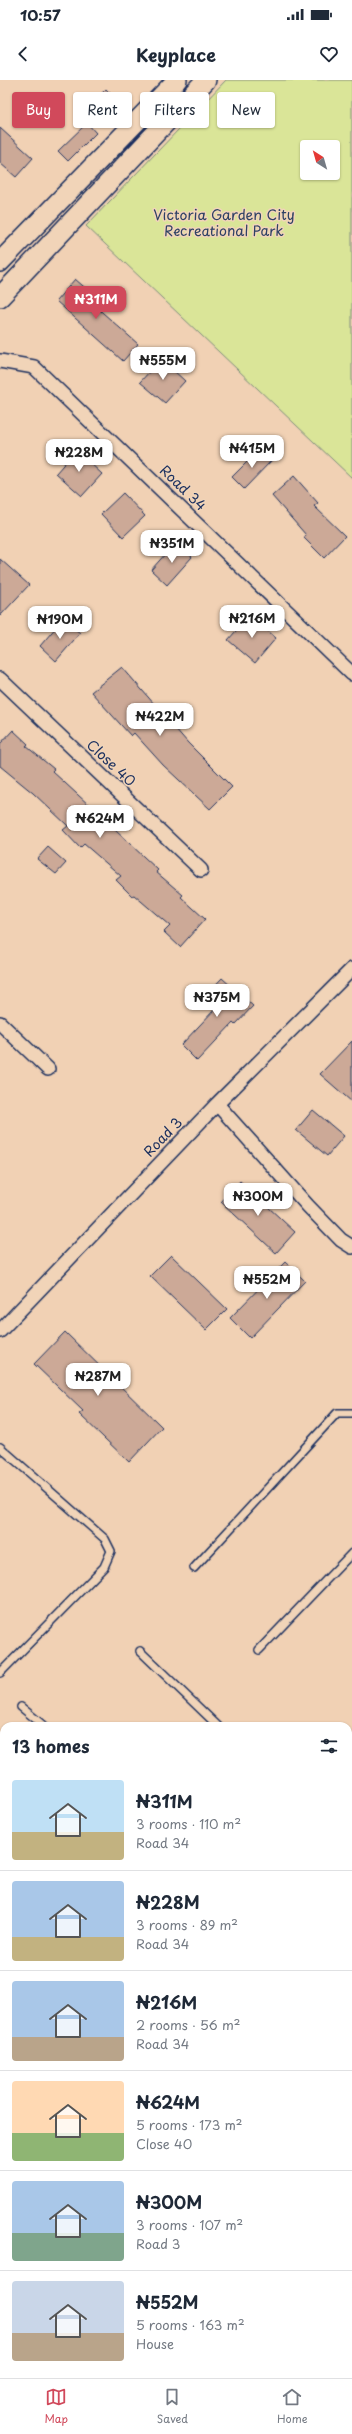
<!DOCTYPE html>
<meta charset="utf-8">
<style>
body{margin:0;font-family:"Playpen Sans",sans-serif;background:#f2f2f3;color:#1f2937;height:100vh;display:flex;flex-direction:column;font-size:15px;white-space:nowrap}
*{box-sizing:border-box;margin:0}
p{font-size:13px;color:#747a83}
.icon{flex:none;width:22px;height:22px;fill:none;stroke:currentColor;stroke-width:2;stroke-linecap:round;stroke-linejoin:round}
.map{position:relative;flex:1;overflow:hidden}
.side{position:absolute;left:0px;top:1642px;width:352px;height:656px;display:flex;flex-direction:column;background:#fff;border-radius:12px 12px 0 0;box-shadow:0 1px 3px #0004}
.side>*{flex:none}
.top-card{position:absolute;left:12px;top:12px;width:328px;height:36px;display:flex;gap:8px}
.needle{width:26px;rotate:323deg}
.fabs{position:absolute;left:300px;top:60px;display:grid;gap:8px}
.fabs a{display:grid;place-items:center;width:40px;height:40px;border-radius:4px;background:#fff;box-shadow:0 1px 3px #0004;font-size:20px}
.price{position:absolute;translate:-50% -34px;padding:0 9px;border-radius:8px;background:#fff;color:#222;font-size:13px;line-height:26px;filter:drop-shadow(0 1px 2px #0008)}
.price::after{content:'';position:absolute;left:50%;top:24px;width:12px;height:9px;margin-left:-6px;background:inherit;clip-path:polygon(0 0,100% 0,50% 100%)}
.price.current{background:#d1495b;color:#fff}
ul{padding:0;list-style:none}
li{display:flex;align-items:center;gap:12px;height:100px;padding:0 12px}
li+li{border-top:1px solid #e0e1e3}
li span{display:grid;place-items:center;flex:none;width:112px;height:80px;border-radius:4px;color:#555}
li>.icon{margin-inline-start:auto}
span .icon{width:48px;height:48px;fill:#fffc;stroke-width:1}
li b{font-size:17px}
h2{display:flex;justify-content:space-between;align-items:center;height:48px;padding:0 12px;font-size:17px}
.tag{padding:0 14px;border-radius:4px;background:#fff;box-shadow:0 1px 3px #0004;font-size:14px;line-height:36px}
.tag.current{background:#d1495b;color:#fff}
.status{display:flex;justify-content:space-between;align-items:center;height:28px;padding:0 20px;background:#fff;direction:ltr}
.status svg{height:11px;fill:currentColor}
header{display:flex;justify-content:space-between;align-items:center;height:52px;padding:0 12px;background:#fff;font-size:18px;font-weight:700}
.tab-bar{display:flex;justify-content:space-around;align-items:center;height:56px;border-top:1px solid #e0e1e3;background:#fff;font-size:11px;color:#747a83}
.tab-bar a{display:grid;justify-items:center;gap:2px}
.tab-bar .current{color:#d1495b}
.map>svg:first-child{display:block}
.green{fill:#dae598;stroke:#7a8a7b;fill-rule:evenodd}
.building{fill:#cca997;stroke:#1b2f5e}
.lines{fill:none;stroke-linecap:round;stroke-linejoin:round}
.lane-casing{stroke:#1b2f5e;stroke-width:10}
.street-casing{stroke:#1b2f5e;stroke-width:16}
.secondary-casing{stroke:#1b2f5e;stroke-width:22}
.lane{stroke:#f1d4b8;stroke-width:7}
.street{stroke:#f1d4b8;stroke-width:13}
.secondary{stroke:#f1d4b8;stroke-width:19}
.labels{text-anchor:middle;stroke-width:3;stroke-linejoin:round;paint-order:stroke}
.park-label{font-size:14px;fill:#2e4164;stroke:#f1d4b8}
.street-label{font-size:14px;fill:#1b2f5e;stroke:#f1d4b8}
</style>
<div class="status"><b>10:57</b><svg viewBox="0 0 49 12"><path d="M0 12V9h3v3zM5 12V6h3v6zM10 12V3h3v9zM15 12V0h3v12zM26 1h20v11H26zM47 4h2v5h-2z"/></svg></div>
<header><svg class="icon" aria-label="back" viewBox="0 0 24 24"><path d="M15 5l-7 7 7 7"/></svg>Keyplace<svg class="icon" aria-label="heart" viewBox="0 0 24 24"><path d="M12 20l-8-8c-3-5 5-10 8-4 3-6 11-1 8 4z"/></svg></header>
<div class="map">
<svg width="352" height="2298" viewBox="0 0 352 2298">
<rect width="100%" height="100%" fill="#f1d1b4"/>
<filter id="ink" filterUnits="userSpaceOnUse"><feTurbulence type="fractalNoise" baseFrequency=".025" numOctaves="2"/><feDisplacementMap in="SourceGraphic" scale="8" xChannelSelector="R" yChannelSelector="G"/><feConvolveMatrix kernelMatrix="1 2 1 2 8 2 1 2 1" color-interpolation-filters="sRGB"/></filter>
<g filter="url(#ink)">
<!-- green -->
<path class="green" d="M226,0H352V398L86,146ZM307,67H333V93H307Z"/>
<!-- building -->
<path class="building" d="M106,9L115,18L101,33L91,24Z
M87,43L96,53L68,81L58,71Z
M0,48L33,78L16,97L0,83Z
M75,199L98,219L94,225L138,264L123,281L56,221Z
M161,279L185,301L165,323L140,302Z
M260,369L272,380L244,409L232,397Z
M76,370L102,394L82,416L56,393Z
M294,396L318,423L314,426L345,456L324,478L304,458L306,455L272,416Z
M123,413L145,436L123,457L101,434Z
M176,462L192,477L167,505L151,490Z
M0,479L29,505L0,536Z
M250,535L276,558L255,583L228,560Z
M63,539L80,553L56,581L40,566Z
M122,587L188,663L232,707L210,729L163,685L134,653L131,656L91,612Z
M13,650L28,664L26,666L54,689L52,691L90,726L91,725L115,750L158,790L156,792L183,815L181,817L205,839L180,867L164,852L170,846L134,815L132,816L116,800L121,796L84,764L80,768L63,750L68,746L33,713L0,686V664Z
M48,767L66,783L56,794L37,779Z
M222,898L253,926L235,945L233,943L197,981L181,965L216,928L204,917Z
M352,961V1022L320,994Z
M313,1030L344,1056L327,1076L296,1050Z
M240,1101L295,1152L276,1173L221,1122Z
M171,1175L227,1229L206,1250L150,1196Z
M285,1182L305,1201L250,1258L230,1238Z
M65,1252L162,1347L129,1382L79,1334L83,1331L34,1284Z"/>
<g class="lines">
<defs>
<path id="lane" d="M0,1367L105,1459L111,1471L104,1487L0,1593
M194,1488L337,1333H352
M259,1570L352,1473
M140,1571L218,1646
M21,1627L44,1646
M0,1767L4,1763
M348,1771L352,1775
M0,1909L4,1905
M348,1984L352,1979
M348,2133L352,2129
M348,2173L352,2176"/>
<path id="street" d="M0,281L34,287L352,594
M0,599L201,790
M0,943L48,989
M217,1024L308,1126L341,1160L352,1167
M0,1251L217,1024L352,889
M0,2028L4,2031
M0,2241L4,2244
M348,2293L352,2297
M72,2294L78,2298"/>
<path id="secondary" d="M0,182L177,0
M0,217L206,0"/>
</defs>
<!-- lane casing -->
<use href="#lane" class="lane-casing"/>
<!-- street casing -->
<use href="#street" class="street-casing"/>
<!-- secondary casing -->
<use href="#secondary" class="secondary-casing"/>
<!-- lane -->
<use href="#lane" class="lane"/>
<!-- street -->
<use href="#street" class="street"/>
<!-- secondary -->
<use href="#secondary" class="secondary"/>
</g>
</g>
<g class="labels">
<!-- park labels -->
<g class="park-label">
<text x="224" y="140">Victoria Garden City<tspan x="224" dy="16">Recreational Park</tspan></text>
</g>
<!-- street labels -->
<g class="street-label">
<text transform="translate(183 408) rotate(44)" y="5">Road 34</text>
<text transform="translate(111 683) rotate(43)" y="5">Close 40</text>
<text transform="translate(163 1057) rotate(-46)" y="5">Road 3</text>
</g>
</g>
</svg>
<div class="fabs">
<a><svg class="needle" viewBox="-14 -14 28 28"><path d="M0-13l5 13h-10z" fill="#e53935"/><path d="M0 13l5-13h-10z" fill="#747a83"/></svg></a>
</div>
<b class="price current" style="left:96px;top:240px">₦311M</b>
<b class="price" style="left:163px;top:301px">₦555M</b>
<b class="price" style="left:252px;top:389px">₦415M</b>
<b class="price" style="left:79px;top:393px">₦228M</b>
<b class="price" style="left:172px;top:484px">₦351M</b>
<b class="price" style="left:252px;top:559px">₦216M</b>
<b class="price" style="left:60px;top:560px">₦190M</b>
<b class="price" style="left:160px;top:657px">₦422M</b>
<b class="price" style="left:100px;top:759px">₦624M</b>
<b class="price" style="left:217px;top:938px">₦375M</b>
<b class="price" style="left:258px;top:1137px">₦300M</b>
<b class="price" style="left:267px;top:1220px">₦552M</b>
<b class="price" style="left:98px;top:1317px">₦287M</b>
<div class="top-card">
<a class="tag current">Buy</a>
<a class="tag">Rent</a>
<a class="tag">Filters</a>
<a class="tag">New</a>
</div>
<section class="side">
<h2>13 homes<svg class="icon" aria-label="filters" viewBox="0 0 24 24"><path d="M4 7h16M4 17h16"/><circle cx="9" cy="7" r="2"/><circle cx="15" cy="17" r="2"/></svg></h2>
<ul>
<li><span style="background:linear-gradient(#bfe0f5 65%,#c2b280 0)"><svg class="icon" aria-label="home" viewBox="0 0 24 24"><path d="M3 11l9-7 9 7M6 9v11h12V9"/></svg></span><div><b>₦311M</b><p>3 rooms · 110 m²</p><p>Road 34</p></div></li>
<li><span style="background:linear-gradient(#a9c7e8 70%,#c2b280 0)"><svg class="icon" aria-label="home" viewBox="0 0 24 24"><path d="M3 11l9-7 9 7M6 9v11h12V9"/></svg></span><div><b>₦228M</b><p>3 rooms · 89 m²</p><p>Road 34</p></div></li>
<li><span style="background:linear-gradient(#a9c7e8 70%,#b9a48a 0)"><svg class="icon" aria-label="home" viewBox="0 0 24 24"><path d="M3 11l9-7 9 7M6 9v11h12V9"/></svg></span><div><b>₦216M</b><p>2 rooms · 56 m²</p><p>Road 34</p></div></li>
<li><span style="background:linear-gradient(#ffd9b3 65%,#8fb573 0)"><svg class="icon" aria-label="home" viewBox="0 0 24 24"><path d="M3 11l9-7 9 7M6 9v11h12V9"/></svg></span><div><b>₦624M</b><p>5 rooms · 173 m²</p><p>Close 40</p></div></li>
<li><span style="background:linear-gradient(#a9c7e8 65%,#7fa58c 0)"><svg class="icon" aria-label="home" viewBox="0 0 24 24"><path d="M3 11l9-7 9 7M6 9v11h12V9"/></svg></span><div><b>₦300M</b><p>3 rooms · 107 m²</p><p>Road 3</p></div></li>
<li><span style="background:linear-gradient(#c9d6e8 65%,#b9a48a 0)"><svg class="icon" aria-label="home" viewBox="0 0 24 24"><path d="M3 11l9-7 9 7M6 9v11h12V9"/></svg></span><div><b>₦552M</b><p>5 rooms · 163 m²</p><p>House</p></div></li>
</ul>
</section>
</div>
<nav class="tab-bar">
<a class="current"><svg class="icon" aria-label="map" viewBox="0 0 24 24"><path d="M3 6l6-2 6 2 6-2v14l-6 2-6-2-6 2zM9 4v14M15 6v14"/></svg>Map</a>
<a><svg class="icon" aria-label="saved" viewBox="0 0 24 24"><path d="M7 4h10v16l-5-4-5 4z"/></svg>Saved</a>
<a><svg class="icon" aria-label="home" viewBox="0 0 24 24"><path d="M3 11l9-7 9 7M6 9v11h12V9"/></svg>Home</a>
</nav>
